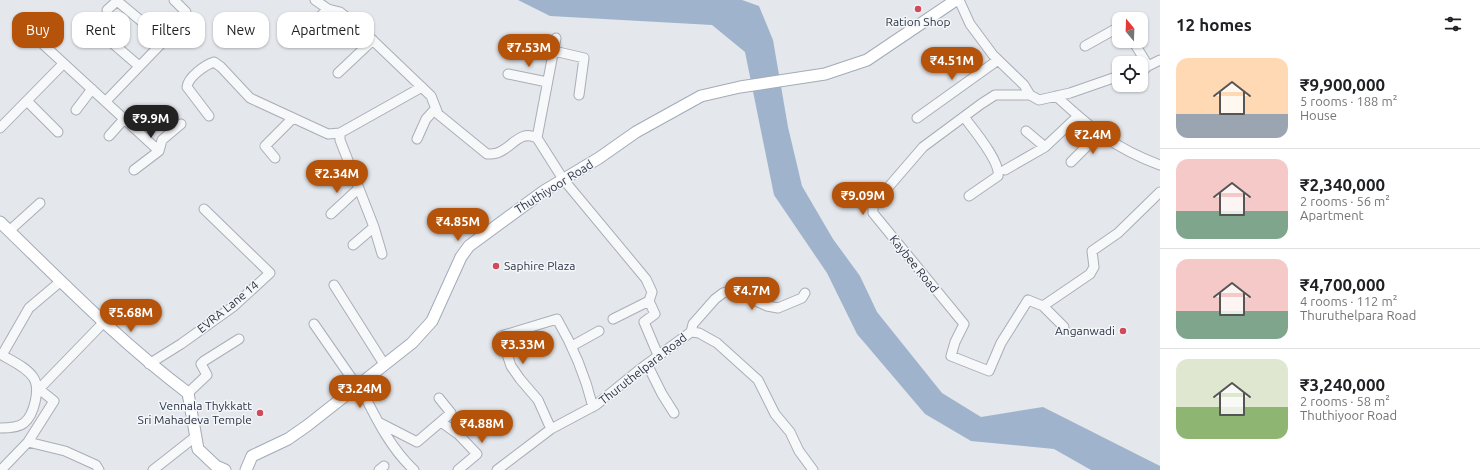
<!DOCTYPE html>
<meta charset="utf-8">
<style>
body{margin:0;font-family:Ubuntu,sans-serif;background:#f6f6f6;color:#202124;height:100vh;display:flex;flex-direction:column;font-size:15px;white-space:nowrap}
*{box-sizing:border-box;margin:0}
p{font-size:13px;color:#757577}
.icon{flex:none;width:22px;height:22px;fill:none;stroke:currentColor;stroke-width:2;stroke-linecap:round;stroke-linejoin:round}
.map{position:relative;flex:1;overflow:hidden}
.sheet{display:flex;flex-direction:column;background:#fff;width:320px}
.sheet>*{flex:none}
.hud{position:absolute;left:12px;top:12px;width:380px;height:36px;display:flex;gap:8px}
.needle{width:26px;rotate:341deg}
.fabs{position:absolute;left:1112px;top:12px;display:grid;gap:8px}
.fabs a{display:grid;place-items:center;width:36px;height:36px;border-radius:8px;background:#fff;box-shadow:0 1px 3px #0004;font-size:20px}
.price{position:absolute;translate:-50% -34px;padding:0 9px;border-radius:14px;background:#b45309;color:#fff;font-size:13px;line-height:26px;filter:drop-shadow(0 1px 2px #0008)}
.price::after{content:'';position:absolute;left:50%;top:24px;width:12px;height:9px;margin-left:-6px;background:inherit;clip-path:polygon(0 0,100% 0,50% 100%)}
.price.on{background:#222;color:#fff}
ul{padding:0;list-style:none}
li{display:flex;align-items:center;gap:12px;height:100px;padding:0 16px}
li+li{border-top:1px solid #e0e0e0}
li span{display:grid;place-items:center;flex:none;width:112px;height:80px;border-radius:12px;color:#555}
li>.icon{margin-inline-start:auto}
span .icon{width:48px;height:48px;fill:#fffc;stroke-width:1}
li b{font-size:17px}
h2{display:flex;justify-content:space-between;align-items:center;height:48px;padding:0 16px;font-size:17px}
.tag{padding:0 14px;border-radius:12px;background:#fff;box-shadow:0 1px 3px #0004;font-size:14px;line-height:36px}
.tag.on{background:#b45309;color:#fff}
main{display:flex;flex:1;min-height:0}
.map>svg:first-child{display:block}
.water{fill:#9fb4cc}
.lines{fill:none;stroke-linecap:round;stroke-linejoin:round}
.minor-casing{stroke:#a9aeb7;stroke-width:11}
.major-casing{stroke:#a3abb8;stroke-width:13}
.minor{stroke:#f7f8fa;stroke-width:9}
.major{stroke:#fff;stroke-width:11}
.poi-dot{fill:#d1495b;stroke:#f4f6f9;stroke-width:1.5}
.labels{text-anchor:middle;stroke-width:3;stroke-linejoin:round;paint-order:stroke}
.poi-label{font-size:12px;fill:#2b3445;stroke:#f4f6f9;text-anchor:end}
.street-label{font-size:12px;fill:#2b3445;stroke:#f4f6f9}
</style>
<main>
<div class="map">
<svg width="1160" height="470" viewBox="0 0 1160 470">
<rect width="100%" height="100%" fill="#e4e7ec"/>
<!-- water -->
<path class="water" d="M518,0H742L759,6L773,40L788,127L802,186L833,239L860,276L877,312L942,393L981,417L1043,407L1160,466V470H1091L1054,449L971,441L925,414L857,334L827,273L774,195L745,52L712,25L550,16Z"/>
<g class="lines">
<defs>
<path id="minor" d="M116,0L164,40
M315,0L328,9L340,12L361,29L431,96L438,114L487,154C490,154 494,154 497,153C512,148 520,129 537,138L563,179L646,279L652,292L649,301L613,319
M959,0L970,24L993,55L1024,85L1030,95L1039,100L1070,93L1119,76
M107,10L117,1
M34,36L159,151
M110,41L139,66
M294,41L328,9
M1133,41L1147,64L1146,68
M1085,46L1119,27
M554,51L584,58L579,95
M1142,69L1160,60
M338,73L373,40
M508,74L547,82
M1030,95H995L981,104L923,147L873,205V213L964,324L955,342L951,356L989,371L1001,343L1028,300L1043,306L1090,274L1094,267L1092,251L1118,233L1160,192
M1056,96C1092,129 1114,148 1160,165
M27,101L58,132
M106,101L186,18V12L174,0
M76,110L92,89
M209,116L187,87C188,77 205,65 214,62L221,67L250,98L328,134L340,133L422,87
M964,117C973,129 1001,162 998,176L969,196
M917,118L998,60
M0,128L63,64
M1026,131L1045,147L1078,116
M340,133V140L374,227L353,245
M109,136L125,118
M537,138L556,38
M417,139L426,119L436,108
M275,158L265,146L293,118
M1071,162L1099,134
M134,170L159,151L162,140L181,124
M1005,170L1045,147
M331,214L358,189
M374,227L382,254
M9,231L40,203
M334,285L384,364
M649,301L655,314L644,322L658,355
M1043,306L1064,327
M314,324L357,386
M691,332L693,324L715,299L723,293L729,291L736,292L767,306L778,308L802,298L805,293
M572,346L599,331
M0,354L2,355L29,308L61,281
M149,364L181,344L234,306L270,273L204,209
M647,364L662,394L674,413
M359,385C374,414 389,447 414,470
M188,393L207,375L201,364L204,361L239,339
M441,422L458,434L477,454L458,470
M380,423L417,442L451,413L439,398
M0,428C7,428 18,428 24,423C34,415 41,388 33,377C26,367 12,361 2,355
M551,429L538,400L520,379L511,366L501,336L557,319C574,348 585,375 593,407
M28,442L54,401L39,389L104,322
M1,470L28,442L65,451L96,465L99,470
M153,470L195,437
M379,470L384,466
M497,470L551,429L596,405L639,370L691,332L699,333L717,343L758,380L775,414L790,432L799,451L813,470"/>
<path id="major" d="M0,222C61,281 120,342 188,393L198,449L216,466L225,470
M246,470L252,456L288,439L308,425L412,343L432,321L461,257L469,246L544,191L599,158L636,132L701,96L740,87L825,74L867,60L956,0"/>
</defs>
<!-- minor casing -->
<use href="#minor" class="minor-casing"/>
<!-- major casing -->
<use href="#major" class="major-casing"/>
<!-- minor -->
<use href="#minor" class="minor"/>
<!-- major -->
<use href="#major" class="major"/>
</g>
<!-- markers -->
<g class="poi-dot">
<circle cx="918" cy="9" r="4"/>
<circle cx="496" cy="266" r="4"/>
<circle cx="1123" cy="331" r="4"/>
<circle cx="260" cy="413" r="4"/>
</g>
<g class="labels">
<!-- poi labels -->
<g class="poi-label">
<text x="918" y="26" text-anchor="middle">Ration Shop</text>
<text x="504" y="270" text-anchor="start">Saphire Plaza</text>
<text x="1115" y="335">Anganwadi</text>
<text x="252" y="410">Vennala Thykkatt<tspan x="252" dy="14">Sri Mahadeva Temple</tspan></text>
</g>
<!-- street labels -->
<g class="street-label">
<text transform="translate(554 187) rotate(-32)" y="4">Thuthiyoor Road</text>
<text transform="translate(914 264) rotate(51)" y="4">Kaybee Road</text>
<text transform="translate(228 307) rotate(-39)" y="4">EVRA Lane 14</text>
<text transform="translate(643 369) rotate(-38)" y="4">Thuruthelpara Road</text>
</g>
</g>
</svg>
<div class="fabs">
<a><svg class="needle" viewBox="-14 -14 28 28"><path d="M0-13l5 13h-10z" fill="#e53935"/><path d="M0 13l5-13h-10z" fill="#757577"/></svg></a>
<a><svg class="icon" aria-label="locate" viewBox="0 0 24 24"><circle cx="12" cy="12" r="6"/><path d="M12 2v4M12 18v4M2 12h4M18 12h4"/></svg></a>
</div>
<b class="price" style="left:529px;top:68px">₹7.53M</b>
<b class="price" style="left:952px;top:81px">₹4.51M</b>
<b class="price on" style="left:151px;top:139px">₹9.9M</b>
<b class="price" style="left:1093px;top:155px">₹2.4M</b>
<b class="price" style="left:337px;top:194px">₹2.34M</b>
<b class="price" style="left:863px;top:216px">₹9.09M</b>
<b class="price" style="left:458px;top:242px">₹4.85M</b>
<b class="price" style="left:752px;top:311px">₹4.7M</b>
<b class="price" style="left:131px;top:333px">₹5.68M</b>
<b class="price" style="left:523px;top:365px">₹3.33M</b>
<b class="price" style="left:360px;top:409px">₹3.24M</b>
<b class="price" style="left:482px;top:444px">₹4.88M</b>
<div class="hud">
<a class="tag on">Buy</a>
<a class="tag">Rent</a>
<a class="tag">Filters</a>
<a class="tag">New</a>
<a class="tag">Apartment</a>
</div>
</div>
<section class="sheet">
<h2>12 homes<svg class="icon" aria-label="filters" viewBox="0 0 24 24"><path d="M4 7h16M4 17h16"/><circle cx="9" cy="7" r="2"/><circle cx="15" cy="17" r="2"/></svg></h2>
<ul>
<li><span style="background:linear-gradient(#ffd9b3 70%,#9aa5b1 0)"><svg class="icon" aria-label="home" viewBox="0 0 24 24"><path d="M3 11l9-7 9 7M6 9v11h12V9"/></svg></span><div><b>₹9,900,000</b><p>5 rooms · 188 m²</p><p>House</p></div></li>
<li><span style="background:linear-gradient(#f6c9c9 65%,#7fa58c 0)"><svg class="icon" aria-label="home" viewBox="0 0 24 24"><path d="M3 11l9-7 9 7M6 9v11h12V9"/></svg></span><div><b>₹2,340,000</b><p>2 rooms · 56 m²</p><p>Apartment</p></div></li>
<li><span style="background:linear-gradient(#f6c9c9 65%,#7fa58c 0)"><svg class="icon" aria-label="home" viewBox="0 0 24 24"><path d="M3 11l9-7 9 7M6 9v11h12V9"/></svg></span><div><b>₹4,700,000</b><p>4 rooms · 112 m²</p><p>Thuruthelpara Road</p></div></li>
<li><span style="background:linear-gradient(#dfe7d0 60%,#8fb573 0)"><svg class="icon" aria-label="home" viewBox="0 0 24 24"><path d="M3 11l9-7 9 7M6 9v11h12V9"/></svg></span><div><b>₹3,240,000</b><p>2 rooms · 58 m²</p><p>Thuthiyoor Road</p></div></li>
</ul>
</section>
</main>
